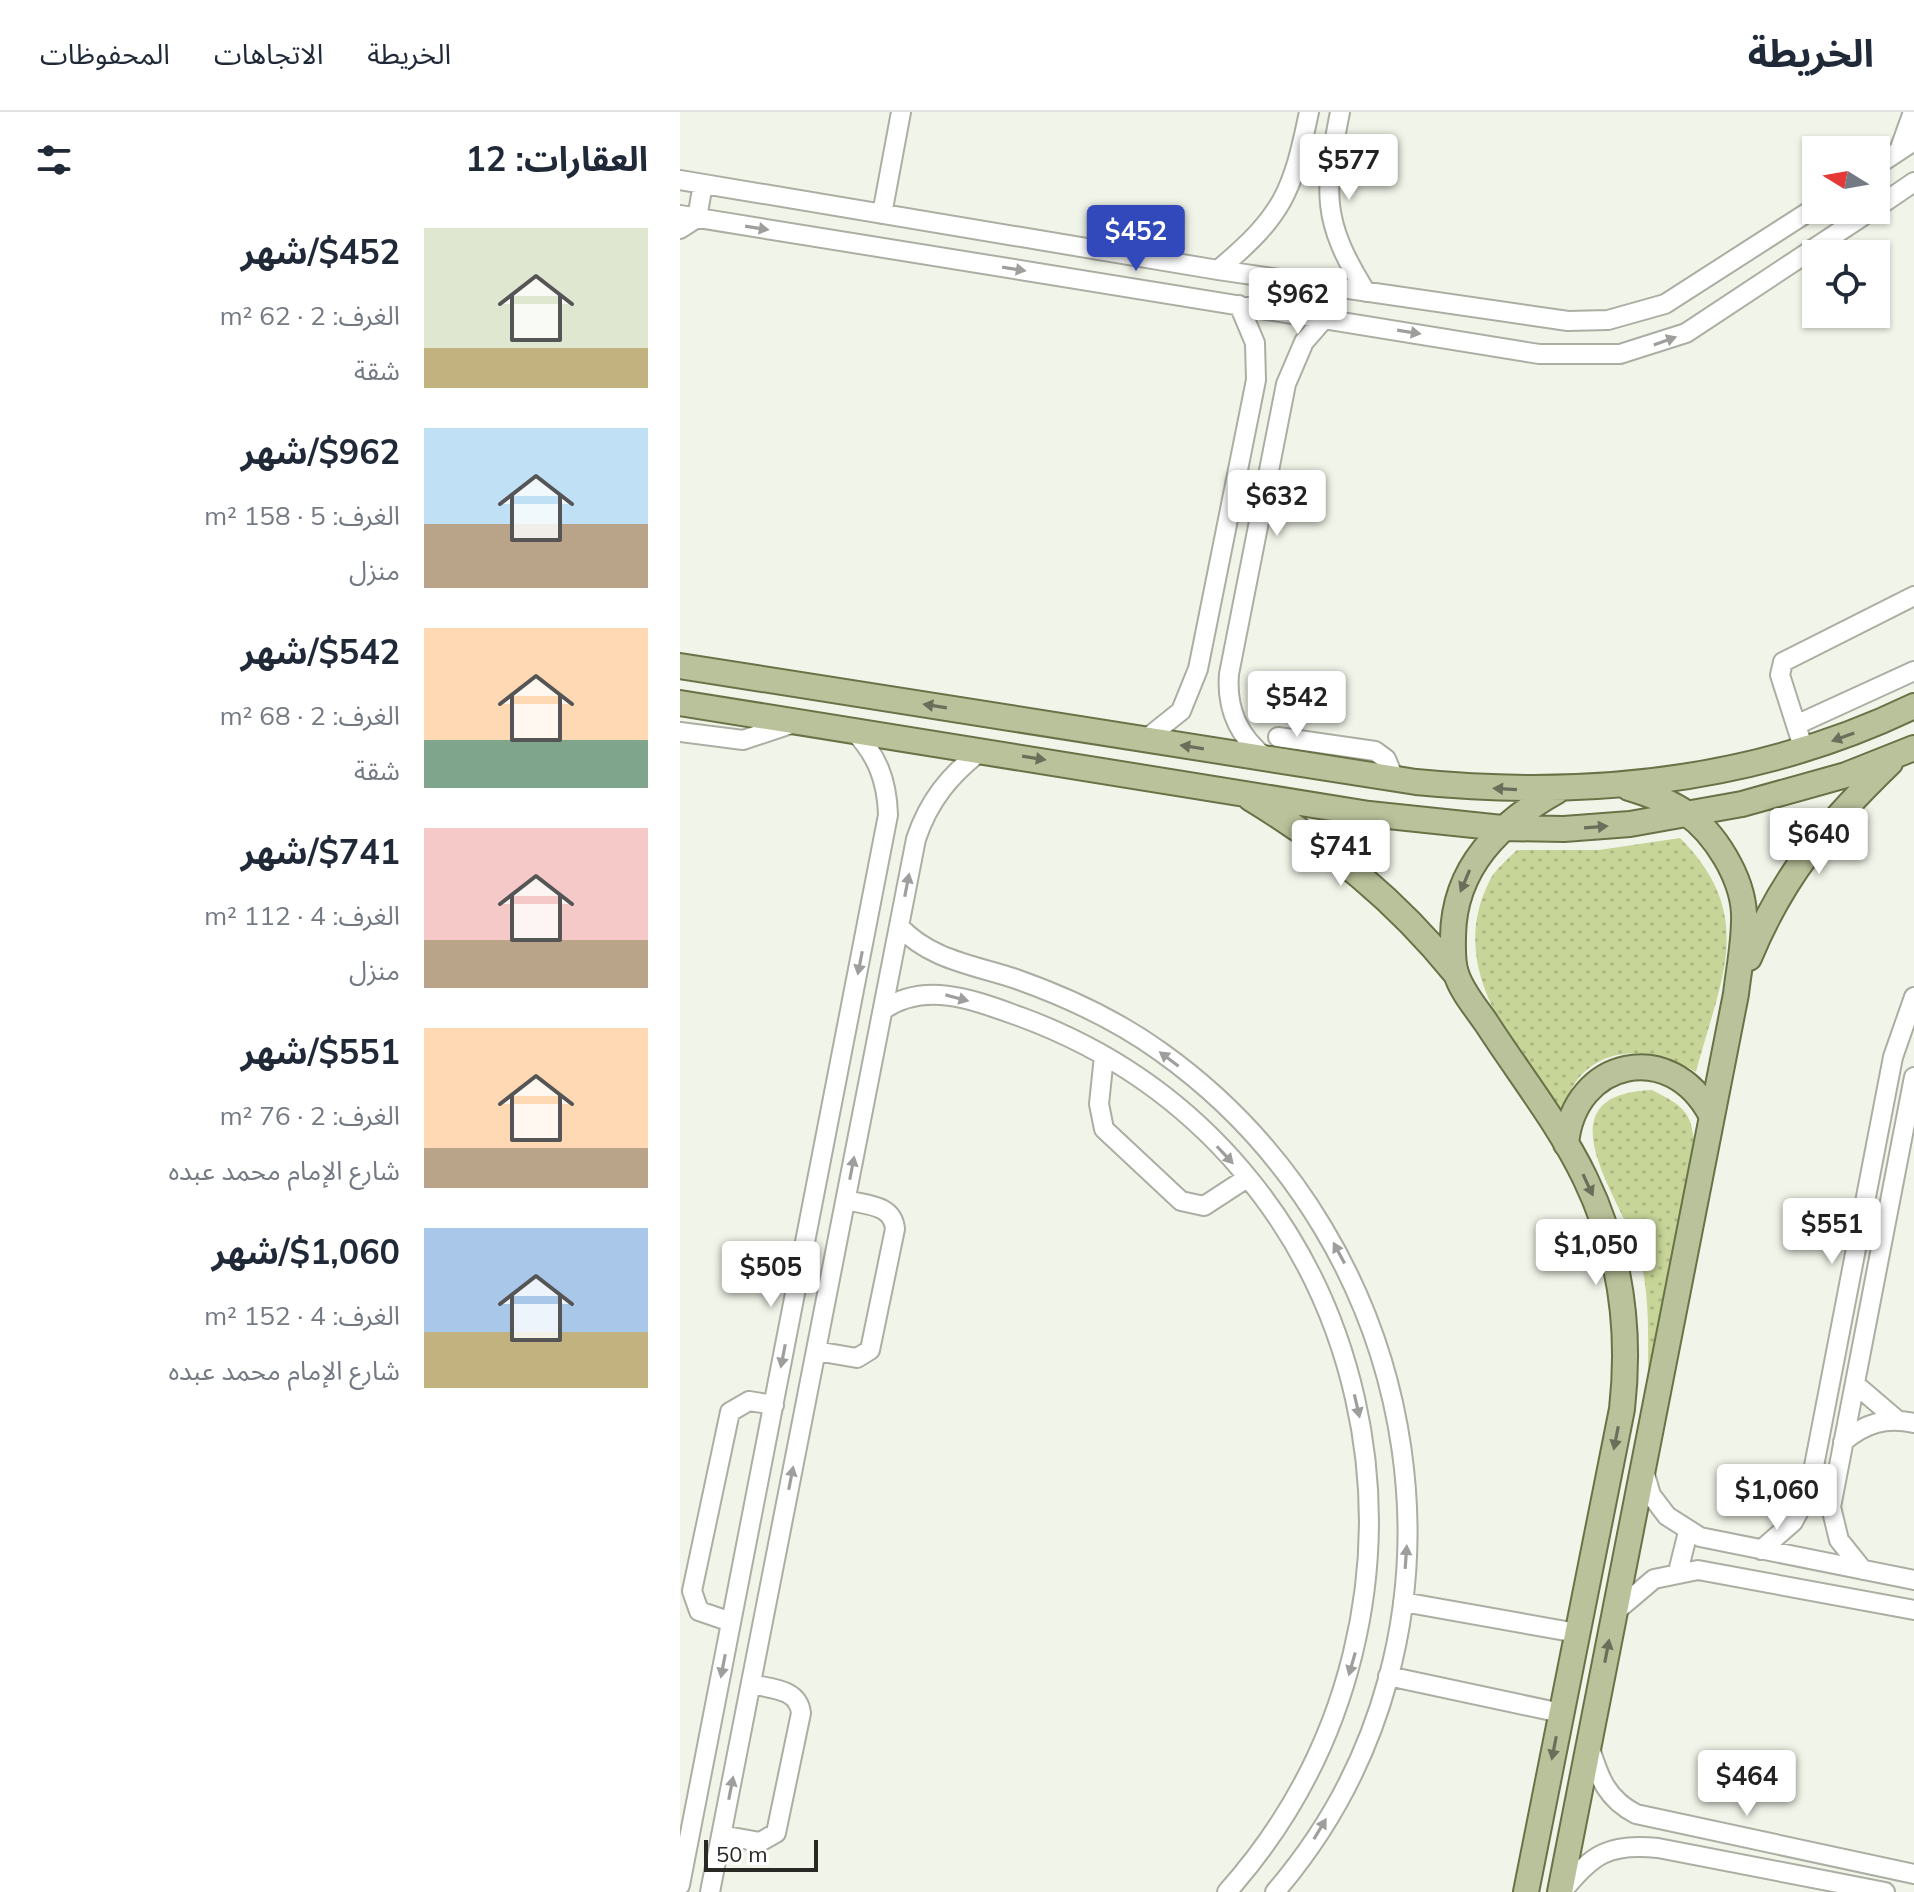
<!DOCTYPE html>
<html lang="ar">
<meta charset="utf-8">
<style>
body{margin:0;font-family:Mulish,"Noto Sans Arabic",sans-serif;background:#f2f2f3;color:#1f2937;direction:rtl;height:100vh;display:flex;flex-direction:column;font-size:30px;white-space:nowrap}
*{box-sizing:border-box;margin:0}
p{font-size:26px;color:#747a83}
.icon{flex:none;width:44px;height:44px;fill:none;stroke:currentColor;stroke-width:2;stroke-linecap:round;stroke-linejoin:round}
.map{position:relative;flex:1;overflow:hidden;direction:ltr}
.panel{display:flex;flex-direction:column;background:#fff;width:680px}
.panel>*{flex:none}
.needle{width:52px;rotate:281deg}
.tools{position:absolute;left:1122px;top:24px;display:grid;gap:16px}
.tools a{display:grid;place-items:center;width:88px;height:88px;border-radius:0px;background:#fff;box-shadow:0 2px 6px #0004;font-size:40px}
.scale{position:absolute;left:24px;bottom:20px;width:114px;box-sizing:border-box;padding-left:8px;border:4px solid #282925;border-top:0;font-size:22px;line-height:28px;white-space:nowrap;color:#282925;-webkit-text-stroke:6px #fff;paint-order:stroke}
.price{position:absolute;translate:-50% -68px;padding:0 18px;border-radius:8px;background:#fff;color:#222;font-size:26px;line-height:52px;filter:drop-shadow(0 2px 4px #0008)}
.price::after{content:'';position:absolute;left:50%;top:48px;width:24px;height:18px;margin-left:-12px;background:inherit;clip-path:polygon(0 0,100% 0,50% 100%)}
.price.on{background:#3149ba;color:#fff}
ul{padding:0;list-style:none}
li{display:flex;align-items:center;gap:24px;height:200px;padding:0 32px}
li span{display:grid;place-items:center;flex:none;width:224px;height:160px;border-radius:0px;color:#555}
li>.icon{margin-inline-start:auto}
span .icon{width:96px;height:96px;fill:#fffc;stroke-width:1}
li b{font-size:34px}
h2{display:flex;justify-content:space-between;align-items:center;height:96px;padding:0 32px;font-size:34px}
header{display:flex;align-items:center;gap:48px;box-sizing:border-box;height:112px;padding:0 40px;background:#fff;border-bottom:2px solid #e0e1e3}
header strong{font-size:38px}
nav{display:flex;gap:44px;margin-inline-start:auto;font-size:28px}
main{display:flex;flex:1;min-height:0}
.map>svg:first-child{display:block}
.park{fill:url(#park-dots)}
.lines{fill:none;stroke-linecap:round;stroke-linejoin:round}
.minor-casing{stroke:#abaea2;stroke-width:22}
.major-casing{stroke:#697246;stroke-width:28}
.minor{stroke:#fff;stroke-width:18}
.major{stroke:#bac29b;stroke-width:24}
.oneway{fill:#9e9f9d}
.oneway2{fill:#6a6e5a}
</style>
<header>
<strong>الخريطة</strong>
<nav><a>الخريطة</a><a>الاتجاهات</a><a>المحفوظات</a></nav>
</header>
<main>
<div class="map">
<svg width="1234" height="1780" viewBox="0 0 1234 1780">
<defs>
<pattern id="park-dots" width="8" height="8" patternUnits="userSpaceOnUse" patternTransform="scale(2)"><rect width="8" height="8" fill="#c7d598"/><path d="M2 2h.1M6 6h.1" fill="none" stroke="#abb783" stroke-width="1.8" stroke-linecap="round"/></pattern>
</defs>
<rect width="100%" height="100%" fill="#f1f5e9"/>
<!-- park -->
<path class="park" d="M1000,726C1078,804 1040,868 1016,960C978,938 925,929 895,971C889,979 886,991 882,1000C833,933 766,856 809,770C814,758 828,747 837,738H919Z
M972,978C1004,994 1014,1001 1014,1039L972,1265L968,1264C968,1223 970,1182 959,1142C943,1089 856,982 972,978Z"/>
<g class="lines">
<defs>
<path id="minor" d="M660,0C644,81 641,108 686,180
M1219,39L1233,0
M1196,54L1234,29
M0,68L538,158L888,209L928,208L985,192L1136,95
M1196,96L1234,70
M202,102L221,0
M0,103L859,242H940L1006,221L1192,98
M0,117L17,106L23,72
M538,158C603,103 612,82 629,0
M1116,613L1234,559
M0,620L63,628L117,610
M598,625L695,639L706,647L714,666
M466,627L501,599L518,557L576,268L575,231L559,193
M1124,638L1100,563L1103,550L1234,484
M587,647C559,625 546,598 549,562L606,272L624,230L644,207
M219,814C250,848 294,853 336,867C387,885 438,909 481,940C750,1132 815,1524 595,1780
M203,898C246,868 296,889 341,905C704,1039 800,1496 547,1780
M424,944L419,992L424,1017L501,1089L524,1094L567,1066
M136,1239L177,1246L190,1238L215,1117C213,1092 185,1093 166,1088
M1175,1272L1216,1307
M1163,1330C1185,1311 1206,1305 1234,1311
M964,1359L971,1383L987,1404L1020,1425L1234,1468
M1081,1438L1113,1410L1129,1380L1213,945L1234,885
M1183,1458L1159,1428L1151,1395L1234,965
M998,1460L1008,1420
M723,1490L897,1521
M935,1500L974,1467L1018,1458L1234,1498
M51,1510L19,1499L12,1479L50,1300L69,1289L94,1293
M708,1564L881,1601
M910,1636C919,1666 927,1687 956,1702L1234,1762
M41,1723L80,1730L96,1721L121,1601C118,1576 91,1577 71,1572
M0,1773L208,703C207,668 197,643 173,618
M30,1780L236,727C249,688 270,663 302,638
M882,1780C912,1742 929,1731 978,1736L1205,1780"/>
<path id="major" d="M0,554L736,670C908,687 1077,670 1234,594
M0,591L689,702L822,716L884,717L950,712L1062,692L1166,663L1234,636
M570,686C650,735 716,788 775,861
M1069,846C1103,763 1147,712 1210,651
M886,1032C894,947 991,926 1031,1003
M846,1780L942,1297C951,1217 941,1140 905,1066C879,1012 840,963 807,912C797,897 781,879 776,861C772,850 773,836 773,824C774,755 820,711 877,679
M880,1780L1056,882C1059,855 1065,828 1064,801C1062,765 1035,721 1006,701C989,689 969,682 949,676"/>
</defs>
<!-- minor casing -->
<use href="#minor" class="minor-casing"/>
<!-- major casing -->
<use href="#major" class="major-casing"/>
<!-- minor -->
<use href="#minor" class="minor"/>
<!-- major -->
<use href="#major" class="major"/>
</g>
<!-- one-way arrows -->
<defs><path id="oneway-solid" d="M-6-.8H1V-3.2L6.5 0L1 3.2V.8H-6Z" transform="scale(2)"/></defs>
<g class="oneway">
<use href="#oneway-solid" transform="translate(77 116) rotate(9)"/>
<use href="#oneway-solid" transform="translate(334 157) rotate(9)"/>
<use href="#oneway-solid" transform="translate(729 220) rotate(9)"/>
<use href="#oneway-solid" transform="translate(985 229) rotate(-20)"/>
<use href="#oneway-solid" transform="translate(227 773) rotate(-79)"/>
<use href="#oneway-solid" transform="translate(180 851) rotate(101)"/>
<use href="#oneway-solid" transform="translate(277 886) rotate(15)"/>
<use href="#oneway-solid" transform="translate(489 947) rotate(-143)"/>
<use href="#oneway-solid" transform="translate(545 1043) rotate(47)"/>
<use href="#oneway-solid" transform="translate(172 1056) rotate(-79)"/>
<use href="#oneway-solid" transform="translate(659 1141) rotate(-118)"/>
<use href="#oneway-solid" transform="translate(103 1244) rotate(101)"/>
<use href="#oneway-solid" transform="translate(677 1294) rotate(77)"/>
<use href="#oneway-solid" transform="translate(111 1366) rotate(-79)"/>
<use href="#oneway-solid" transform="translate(726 1445) rotate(-86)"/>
<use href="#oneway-solid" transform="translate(672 1552) rotate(106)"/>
<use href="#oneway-solid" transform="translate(43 1554) rotate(101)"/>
<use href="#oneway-solid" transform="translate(51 1676) rotate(-79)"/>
<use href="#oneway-solid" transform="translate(640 1717) rotate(-59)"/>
</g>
<g class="oneway2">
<use href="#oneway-solid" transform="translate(255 594) rotate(-171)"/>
<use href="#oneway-solid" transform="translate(1163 625) rotate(160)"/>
<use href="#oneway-solid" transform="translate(512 635) rotate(-171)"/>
<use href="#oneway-solid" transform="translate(354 646) rotate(9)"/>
<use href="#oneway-solid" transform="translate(825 677) rotate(-177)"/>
<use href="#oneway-solid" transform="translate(916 715) rotate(-4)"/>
<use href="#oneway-solid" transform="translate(785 769) rotate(113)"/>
<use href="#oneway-solid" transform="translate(908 1073) rotate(65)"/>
<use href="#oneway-solid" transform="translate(936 1326) rotate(101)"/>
<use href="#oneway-solid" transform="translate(927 1539) rotate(-79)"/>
<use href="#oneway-solid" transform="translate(874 1636) rotate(101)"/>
</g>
</svg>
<div class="tools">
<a><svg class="needle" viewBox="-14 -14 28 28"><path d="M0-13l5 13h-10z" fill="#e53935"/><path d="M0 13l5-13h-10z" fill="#747a83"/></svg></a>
<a><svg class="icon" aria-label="locate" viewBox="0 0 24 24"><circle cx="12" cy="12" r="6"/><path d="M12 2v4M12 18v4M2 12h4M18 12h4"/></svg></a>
</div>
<div class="scale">50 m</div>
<b class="price" style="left:669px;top:90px">$577</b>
<b class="price on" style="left:456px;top:161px">$452</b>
<b class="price" style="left:618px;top:224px">$962</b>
<b class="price" style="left:597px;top:426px">$632</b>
<b class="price" style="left:617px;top:627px">$542</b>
<b class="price" style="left:1139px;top:764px">$640</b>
<b class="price" style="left:661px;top:776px">$741</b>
<b class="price" style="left:1152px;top:1154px">$551</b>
<b class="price" style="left:916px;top:1175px">$1,050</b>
<b class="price" style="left:91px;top:1197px">$505</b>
<b class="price" style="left:1097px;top:1420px">$1,060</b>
<b class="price" style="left:1067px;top:1706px">$464</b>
</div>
<section class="panel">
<h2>العقارات: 12<svg class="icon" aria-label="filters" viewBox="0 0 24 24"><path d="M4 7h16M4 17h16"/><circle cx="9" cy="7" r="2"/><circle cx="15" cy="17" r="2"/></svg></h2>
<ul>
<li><span style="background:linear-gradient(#dfe7d0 75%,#c2b280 0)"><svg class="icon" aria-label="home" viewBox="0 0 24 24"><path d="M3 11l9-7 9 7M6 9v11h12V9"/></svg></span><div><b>$452/شهر</b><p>الغرف: 2 · 62 m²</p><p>شقة</p></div></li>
<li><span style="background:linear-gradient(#bfe0f5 60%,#b9a48a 0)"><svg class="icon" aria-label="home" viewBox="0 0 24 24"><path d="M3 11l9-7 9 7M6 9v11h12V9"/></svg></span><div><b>$962/شهر</b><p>الغرف: 5 · 158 m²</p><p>منزل</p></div></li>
<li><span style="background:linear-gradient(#ffd9b3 70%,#7fa58c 0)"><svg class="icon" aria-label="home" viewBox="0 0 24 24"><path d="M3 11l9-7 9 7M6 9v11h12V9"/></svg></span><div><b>$542/شهر</b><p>الغرف: 2 · 68 m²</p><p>شقة</p></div></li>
<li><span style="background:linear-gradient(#f6c9c9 70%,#b9a48a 0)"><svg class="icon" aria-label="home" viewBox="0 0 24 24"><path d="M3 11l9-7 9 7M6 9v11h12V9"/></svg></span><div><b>$741/شهر</b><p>الغرف: 4 · 112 m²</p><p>منزل</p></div></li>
<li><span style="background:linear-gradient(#ffd9b3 75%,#b9a48a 0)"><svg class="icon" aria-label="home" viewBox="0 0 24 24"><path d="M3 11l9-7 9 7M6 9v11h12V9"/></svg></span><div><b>$551/شهر</b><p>الغرف: 2 · 76 m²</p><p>شارع الإمام محمد عبده</p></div></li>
<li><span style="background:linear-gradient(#a9c7e8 65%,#c2b280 0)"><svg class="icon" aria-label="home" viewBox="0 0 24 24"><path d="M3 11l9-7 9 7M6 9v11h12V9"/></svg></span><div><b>$1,060/شهر</b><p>الغرف: 4 · 152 m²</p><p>شارع الإمام محمد عبده</p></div></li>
</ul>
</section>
</main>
